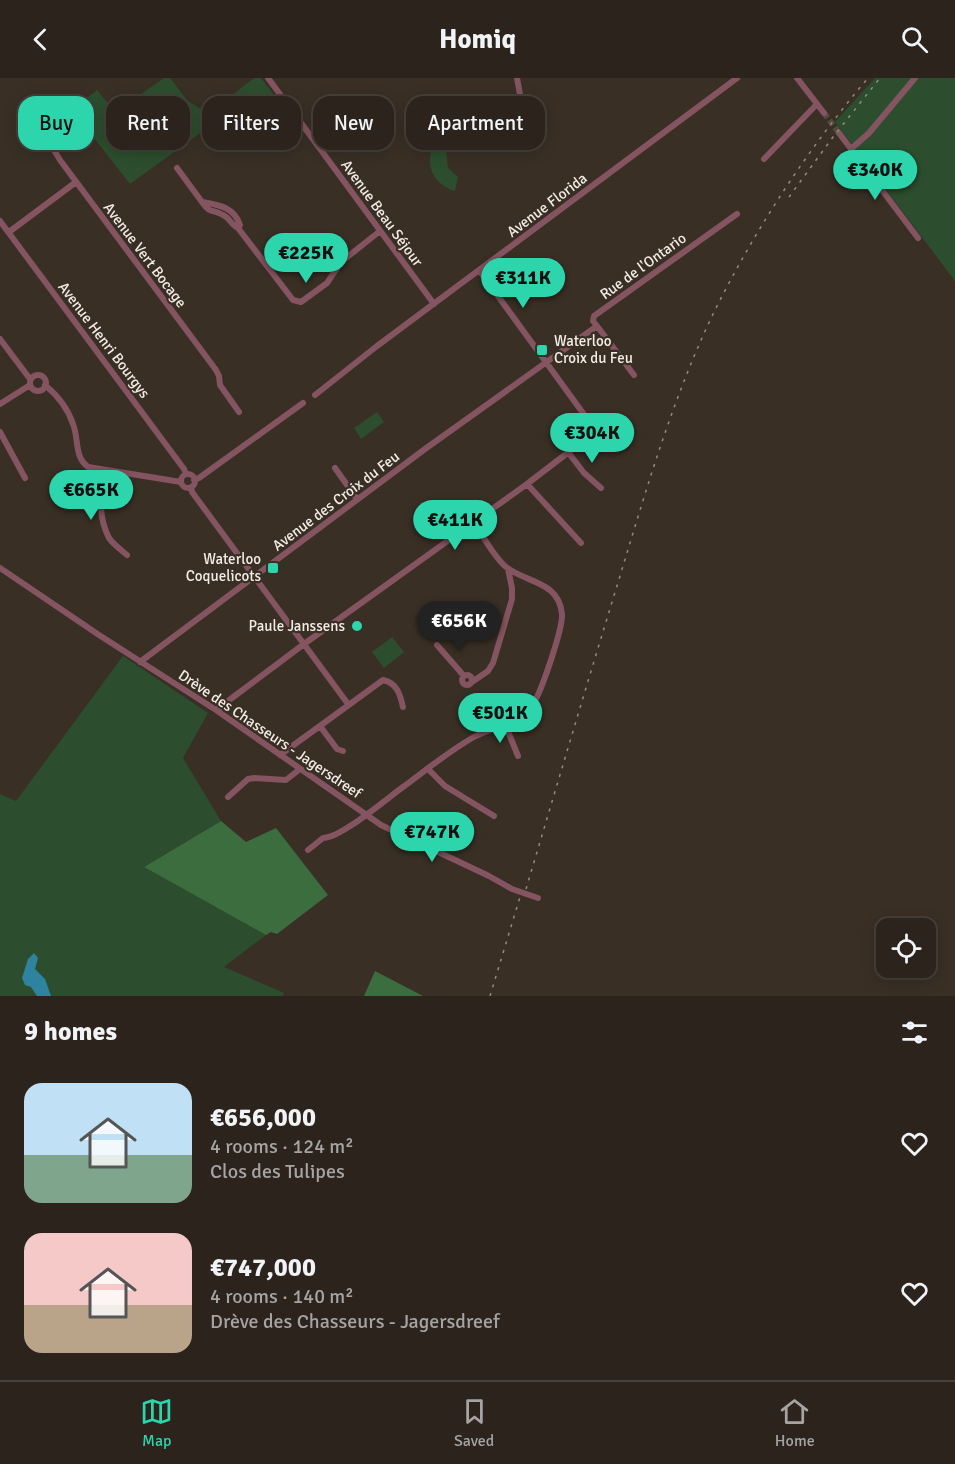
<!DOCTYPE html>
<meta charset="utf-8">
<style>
body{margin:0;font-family:Signika,sans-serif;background:#332b25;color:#f1f3f6;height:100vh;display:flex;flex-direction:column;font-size:22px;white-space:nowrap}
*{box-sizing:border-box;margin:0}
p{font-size:20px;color:#a6a4a3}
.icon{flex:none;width:33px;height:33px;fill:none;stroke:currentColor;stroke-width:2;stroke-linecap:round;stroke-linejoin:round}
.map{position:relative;height:918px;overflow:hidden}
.sheet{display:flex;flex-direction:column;background:#2b231c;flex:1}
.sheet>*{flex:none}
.banner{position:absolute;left:18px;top:18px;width:600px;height:54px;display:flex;gap:12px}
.controls{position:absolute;left:876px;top:840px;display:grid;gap:12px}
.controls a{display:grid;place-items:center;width:60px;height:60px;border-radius:12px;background:#2b231c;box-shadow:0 3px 15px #0003,0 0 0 2px #47403b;font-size:30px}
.price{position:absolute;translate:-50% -51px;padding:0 14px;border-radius:21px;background:#2cd5ab;color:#111;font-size:20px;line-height:39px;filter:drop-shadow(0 2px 3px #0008)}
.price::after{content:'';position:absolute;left:50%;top:36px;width:18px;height:14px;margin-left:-9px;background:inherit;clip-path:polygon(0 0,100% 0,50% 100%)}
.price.selected{background:#222;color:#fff}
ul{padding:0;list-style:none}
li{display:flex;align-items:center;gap:18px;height:150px;padding:0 24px}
li span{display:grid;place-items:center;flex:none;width:168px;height:120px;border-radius:18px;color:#555}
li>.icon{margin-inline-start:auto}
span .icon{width:72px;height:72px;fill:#fffc;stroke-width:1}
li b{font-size:26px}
h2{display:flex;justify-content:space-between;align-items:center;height:72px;padding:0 24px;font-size:26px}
.pill{padding:0 21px;border-radius:18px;background:#2b231c;box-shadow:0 3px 15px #0003,0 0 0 2px #47403b;font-size:21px;line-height:54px}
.pill.selected{background:#2cd5ab;color:#111}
header{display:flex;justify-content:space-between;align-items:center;height:78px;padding:0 24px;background:#2b231c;font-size:27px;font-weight:700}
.tab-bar{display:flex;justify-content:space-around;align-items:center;height:84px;border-top:2px solid #47403b;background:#2b231c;font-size:16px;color:#a6a4a3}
.tab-bar a{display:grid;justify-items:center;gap:3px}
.tab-bar .selected{color:#2cd5ab}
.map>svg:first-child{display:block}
.green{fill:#2c4e2e}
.forest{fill:#3c6d3f}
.water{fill:#2e849e}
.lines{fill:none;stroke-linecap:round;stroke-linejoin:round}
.street-tunnel{stroke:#554b42;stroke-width:6;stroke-dasharray:6 3;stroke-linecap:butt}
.street{stroke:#855461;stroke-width:6}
.rail{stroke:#938b83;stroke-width:1.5;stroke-dasharray:3 6;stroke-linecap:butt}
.poi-dot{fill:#2cd5ab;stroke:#392f25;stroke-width:2}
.labels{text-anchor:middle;stroke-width:4.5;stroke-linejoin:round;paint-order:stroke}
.street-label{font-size:15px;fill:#f3ece6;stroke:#392f25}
.poi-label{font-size:15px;fill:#f3ece6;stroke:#392f25;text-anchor:end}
</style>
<header><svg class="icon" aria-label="back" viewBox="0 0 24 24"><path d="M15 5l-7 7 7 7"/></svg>Homiq<svg class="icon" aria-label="search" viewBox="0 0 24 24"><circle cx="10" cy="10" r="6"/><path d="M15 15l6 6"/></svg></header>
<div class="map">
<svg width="955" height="918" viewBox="0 0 955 918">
<rect width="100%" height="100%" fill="#392f25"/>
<!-- green -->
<path class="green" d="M164,0H170L188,23L201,31L204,39L254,0H261L282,27L228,69L210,48L130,106L72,32L97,12L115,34Z
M875,0H955V203L835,44Z
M434,66L446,73L448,90L458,99L455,113C433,106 424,87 434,66Z
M377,334L384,344L361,361L354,350Z
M392,559L404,574L384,590L372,574Z
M123,578L208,635L183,680L221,743L144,789L266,857L224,889L284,915L283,918H0V716L16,723Z"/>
<!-- forest -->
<path class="forest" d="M221,743L246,764L276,750L328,817L277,856L271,854L266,857L144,789Z
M375,893L423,918H364Z"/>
<!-- water -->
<path class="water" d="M34,875L38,880L35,891L45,901L51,918H37L31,909L25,907L22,900L28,881Z"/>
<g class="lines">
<!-- street-tunnel -->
<path class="street-tunnel" d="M824,35L839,55"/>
<!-- street -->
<path class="street" d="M268,0L434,226
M797,0L824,35
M28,38L34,39L60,82L216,292L219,298L220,307L239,334
M484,42L476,54L466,57L458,51C458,32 479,42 490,43C500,43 510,41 519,36L521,22L517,0
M839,55L918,160
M851,71L869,55L915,0
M764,81L817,26
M177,90L202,124
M0,143L184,391L186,396
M238,150L240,147C234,129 219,127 202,124C210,136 213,131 223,137C230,140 231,147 238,150L293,222L301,224L327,205L341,184L380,153
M9,154L76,104
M597,248L634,297
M0,261L30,301
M30 305a8 8 0 1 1 16 0a8 8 0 1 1-16 0Z
M45,307C57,317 68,331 73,346C79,361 74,379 88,389L181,404
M315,317L377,268L737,0
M0,326L30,307
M596,353L618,354
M0,354L25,400
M568,374L584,395L601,410
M335,390L357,421
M103,393C100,415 98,439 109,460C113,466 121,472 127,477
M181 403a7 7 0 1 1 14 0a7 7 0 1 1-14 0Z
M194,402L199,400L303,325
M527,406L581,465
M191,409L192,414L348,626
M0,490L99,557L216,632L381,747L489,798L512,811L538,820
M437,567L464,598
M140,584L425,371L597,248L593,243L594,238L737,136
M462 602a5 5 0 1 1 10 0a5 5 0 1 1-10 0Z
M472,604L488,593L493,585L512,521V510L508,491
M216,632L304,566L527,406L596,353L479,192
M505,646L518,678
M320,648L337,671L343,673
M280,677L383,602C397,605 400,616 403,629
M428,691L445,708L494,738
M228,719L248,701L254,700L286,702L300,691
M308,772L323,760C341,760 386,721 403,709C426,692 449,673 474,659C492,649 516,646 530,630C540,621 563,549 562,536C559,503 526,505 506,489C493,478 483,458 474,444"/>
<!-- rail -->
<path class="rail" d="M789,119L833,59L880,0
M526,811C557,707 588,602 620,498C647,409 673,319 714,234C756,150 807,72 868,0
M490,918L520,819"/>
</g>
<!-- markers -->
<g class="poi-dot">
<rect x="536" y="266" width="12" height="12" rx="3"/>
<rect x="267" y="484" width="12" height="12" rx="3"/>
<circle cx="357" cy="548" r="6"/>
</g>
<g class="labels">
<!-- street labels -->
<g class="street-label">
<text transform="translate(547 127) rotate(-37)" y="5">Avenue Florida</text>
<text transform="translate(382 135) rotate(54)" y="5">Avenue Beau Séjour</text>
<text transform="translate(145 177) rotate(53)" y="5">Avenue Vert Bocage</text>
<text transform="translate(643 188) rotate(-36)" y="5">Rue de l'Ontario</text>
<text transform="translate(104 262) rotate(53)" y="5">Avenue Henri Bourgys</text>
<text transform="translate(336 423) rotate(-37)" y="5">Avenue des Croix du Feu</text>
<text transform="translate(270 656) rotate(34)" y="5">Drève des Chasseurs - Jagersdreef</text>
</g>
<!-- poi labels -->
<g class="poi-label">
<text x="554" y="268" text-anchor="start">Waterloo<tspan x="554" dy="17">Croix du Feu</tspan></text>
<text x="261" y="486">Waterloo<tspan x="261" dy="17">Coquelicots</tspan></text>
<text x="345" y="553">Paule Janssens</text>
</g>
</g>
</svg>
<div class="controls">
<a><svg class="icon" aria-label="locate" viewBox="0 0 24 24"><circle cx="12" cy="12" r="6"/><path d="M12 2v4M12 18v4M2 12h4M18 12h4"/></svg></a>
</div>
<b class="price" style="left:875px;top:123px">€340K</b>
<b class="price" style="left:306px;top:206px">€225K</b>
<b class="price" style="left:523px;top:231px">€311K</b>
<b class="price" style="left:592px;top:386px">€304K</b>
<b class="price" style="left:91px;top:443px">€665K</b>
<b class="price" style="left:455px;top:473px">€411K</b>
<b class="price selected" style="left:459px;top:574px">€656K</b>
<b class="price" style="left:500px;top:666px">€501K</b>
<b class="price" style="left:432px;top:785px">€747K</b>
<div class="banner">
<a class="pill selected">Buy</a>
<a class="pill">Rent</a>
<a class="pill">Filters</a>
<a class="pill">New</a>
<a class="pill">Apartment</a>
</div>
</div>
<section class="sheet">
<h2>9 homes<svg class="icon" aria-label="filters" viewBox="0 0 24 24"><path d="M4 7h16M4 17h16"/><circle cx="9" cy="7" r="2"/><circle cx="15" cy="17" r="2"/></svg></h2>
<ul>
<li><span style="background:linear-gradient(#bfe0f5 60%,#7fa58c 0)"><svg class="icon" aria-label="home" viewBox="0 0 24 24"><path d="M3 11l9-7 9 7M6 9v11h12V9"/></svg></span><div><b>€656,000</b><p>4 rooms · 124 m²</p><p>Clos des Tulipes</p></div><svg class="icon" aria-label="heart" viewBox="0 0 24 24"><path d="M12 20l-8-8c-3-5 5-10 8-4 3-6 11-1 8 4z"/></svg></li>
<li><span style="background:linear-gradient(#f6c9c9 60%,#b9a48a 0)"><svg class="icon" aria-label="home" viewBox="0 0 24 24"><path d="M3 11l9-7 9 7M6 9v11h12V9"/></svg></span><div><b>€747,000</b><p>4 rooms · 140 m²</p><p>Drève des Chasseurs - Jagersdreef</p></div><svg class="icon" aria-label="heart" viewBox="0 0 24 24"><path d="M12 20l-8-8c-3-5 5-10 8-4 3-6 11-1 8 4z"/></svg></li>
</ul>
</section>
<nav class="tab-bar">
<a class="selected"><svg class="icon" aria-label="map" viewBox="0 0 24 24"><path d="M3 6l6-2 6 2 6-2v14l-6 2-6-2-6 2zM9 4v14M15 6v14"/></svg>Map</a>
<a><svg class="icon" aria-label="saved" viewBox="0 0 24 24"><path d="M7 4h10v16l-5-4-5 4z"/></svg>Saved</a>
<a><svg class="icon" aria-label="home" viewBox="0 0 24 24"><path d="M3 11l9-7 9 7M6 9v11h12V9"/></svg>Home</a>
</nav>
